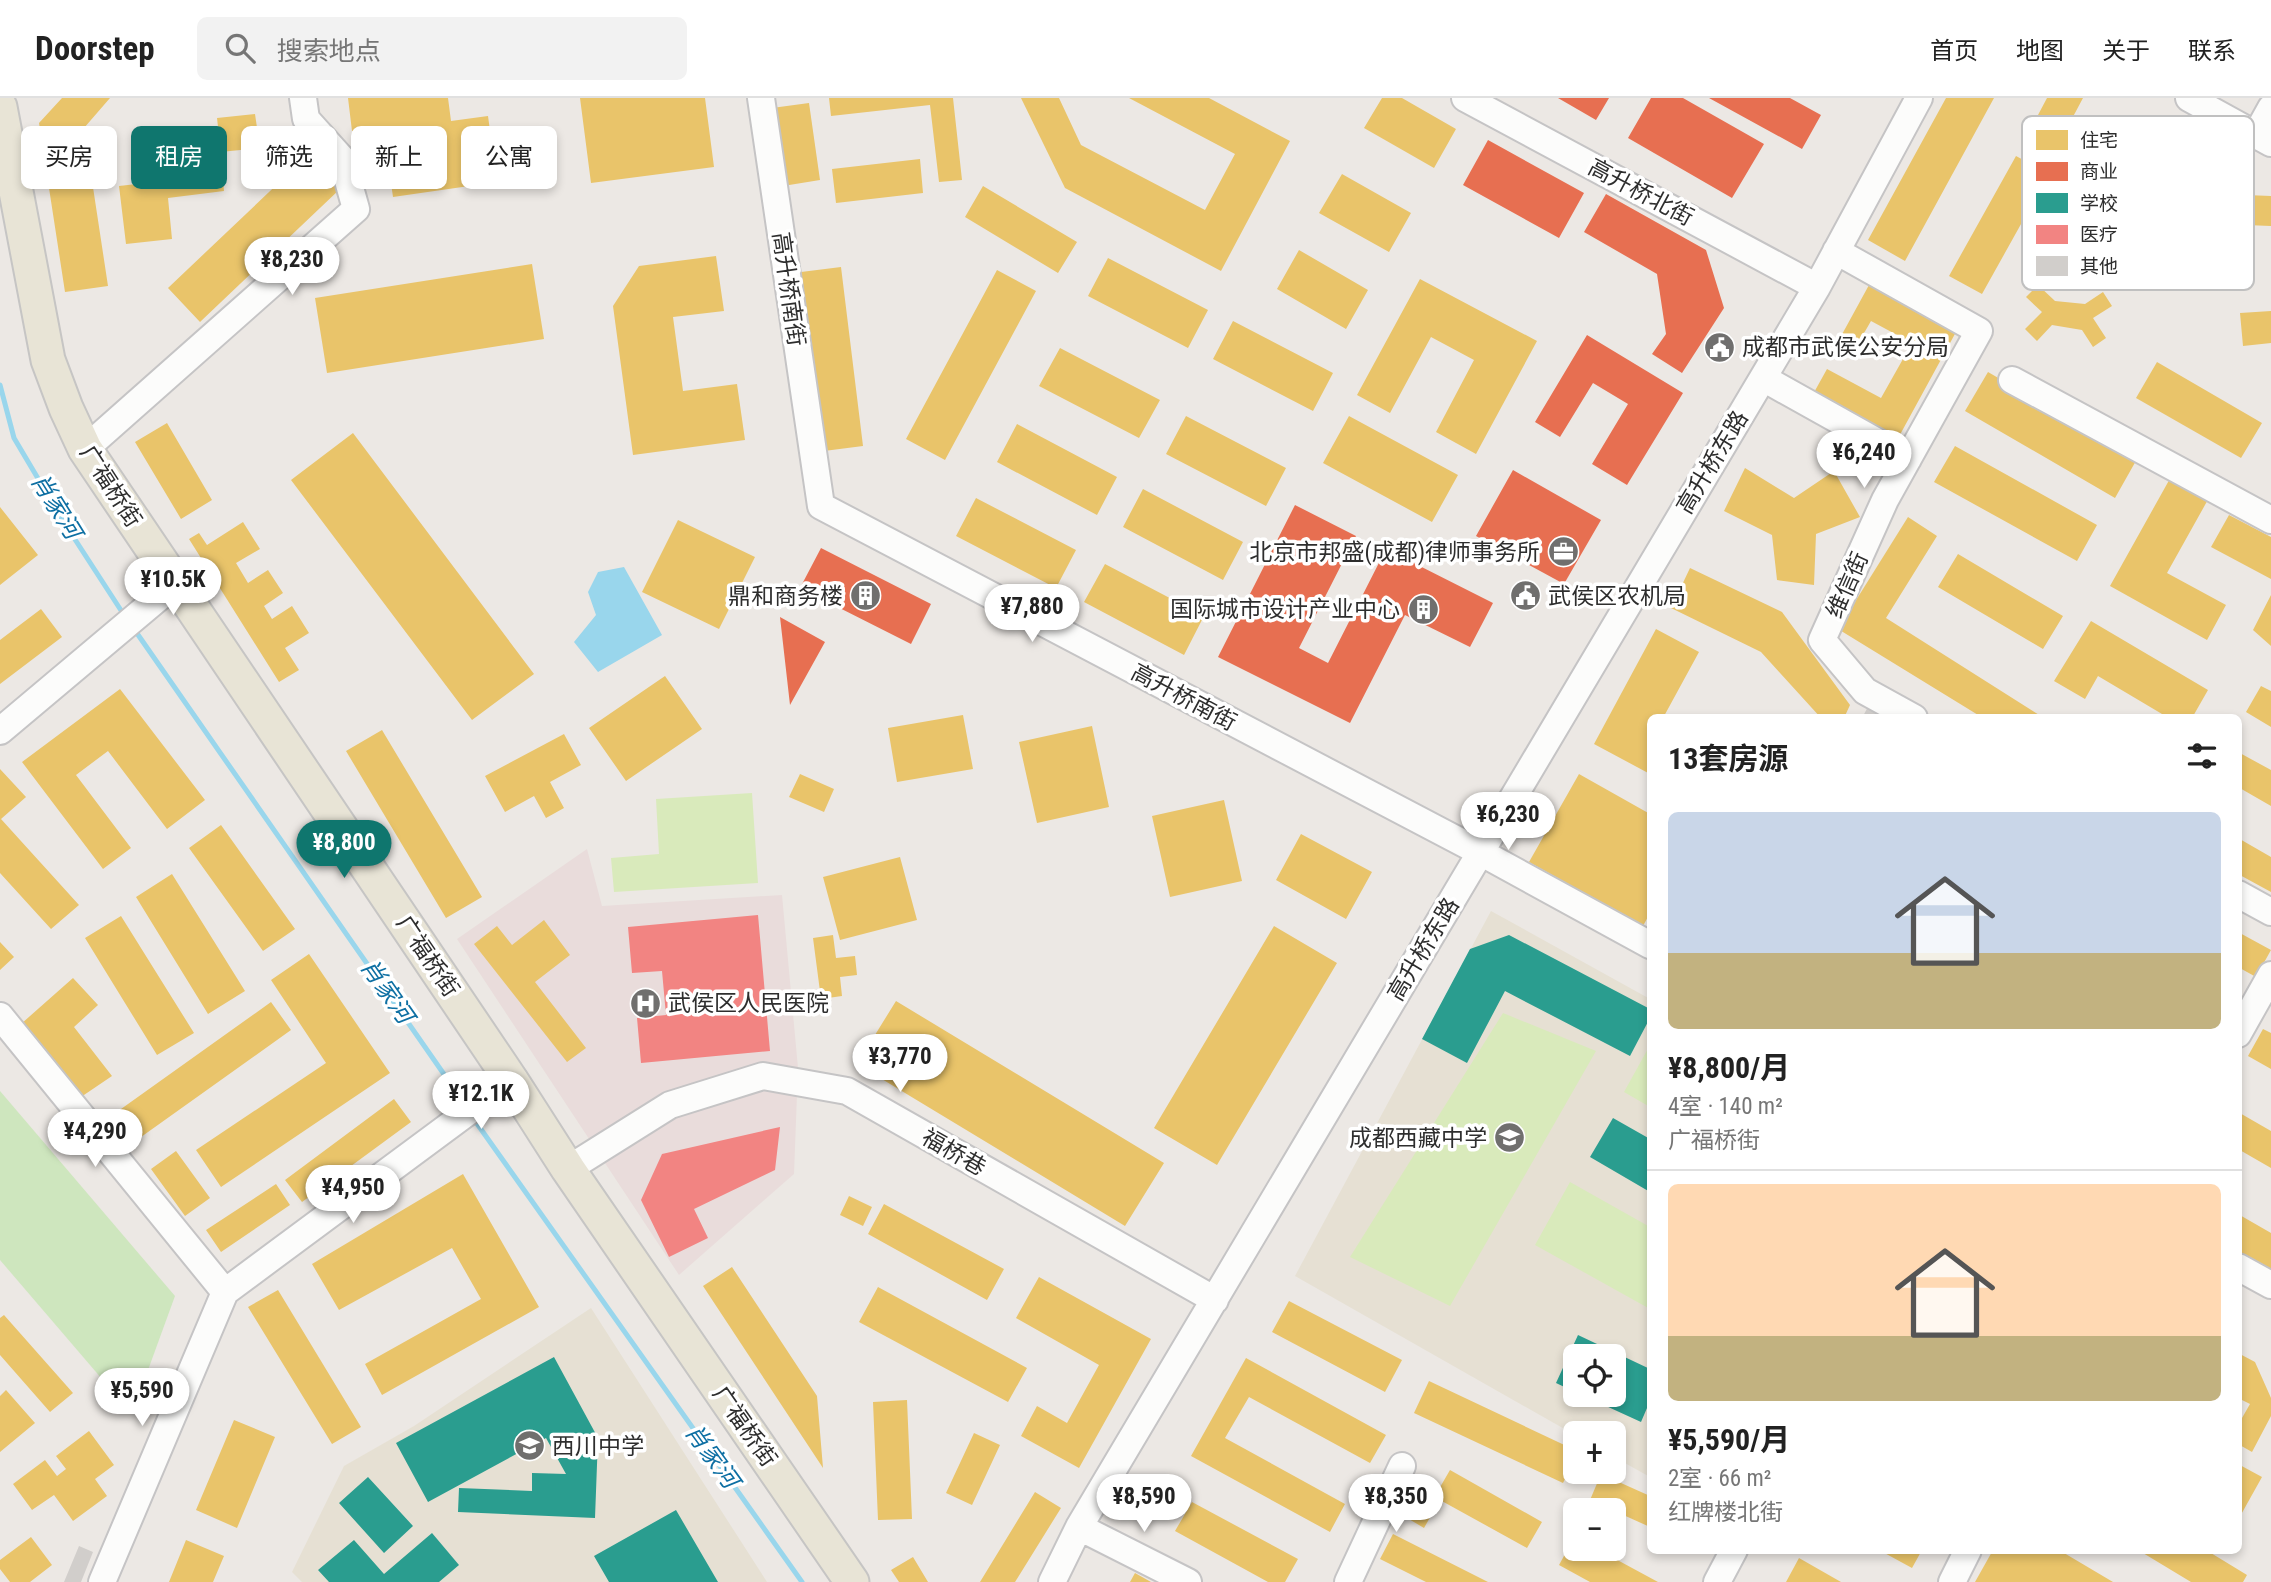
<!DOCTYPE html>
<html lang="zh">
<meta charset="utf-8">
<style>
body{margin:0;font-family:"Roboto Condensed","Noto Sans SC",sans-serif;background:#f2f2f2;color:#222;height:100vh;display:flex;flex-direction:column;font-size:26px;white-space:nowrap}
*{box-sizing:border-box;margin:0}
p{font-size:23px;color:#767676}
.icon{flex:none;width:38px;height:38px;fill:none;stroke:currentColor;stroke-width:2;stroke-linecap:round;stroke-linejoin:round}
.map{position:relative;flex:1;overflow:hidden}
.drawer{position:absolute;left:1647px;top:616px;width:595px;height:840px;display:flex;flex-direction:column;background:#fff;border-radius:10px;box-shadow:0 4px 10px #0003}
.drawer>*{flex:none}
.top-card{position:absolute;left:21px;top:28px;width:665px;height:63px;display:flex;gap:14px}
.controls{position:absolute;left:1563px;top:1246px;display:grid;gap:14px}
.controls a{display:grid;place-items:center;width:63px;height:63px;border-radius:10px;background:#fff;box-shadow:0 4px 10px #0003;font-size:35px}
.price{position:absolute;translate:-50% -60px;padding:0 16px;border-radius:24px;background:#fff;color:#222;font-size:23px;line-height:46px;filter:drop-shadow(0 2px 4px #0008)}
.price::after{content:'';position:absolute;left:50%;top:42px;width:21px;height:16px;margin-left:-10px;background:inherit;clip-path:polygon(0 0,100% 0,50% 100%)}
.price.active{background:#0f766e;color:#fff}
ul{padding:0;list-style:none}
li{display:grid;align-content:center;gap:14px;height:371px;padding:0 21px}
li+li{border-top:2px solid #e0e0e0}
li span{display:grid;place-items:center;height:217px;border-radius:10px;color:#555}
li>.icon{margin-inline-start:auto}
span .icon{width:126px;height:126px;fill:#fffc;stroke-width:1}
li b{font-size:30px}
h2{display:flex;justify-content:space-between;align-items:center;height:84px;padding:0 21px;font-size:30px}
.chip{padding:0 24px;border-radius:10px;background:#fff;box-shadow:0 4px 10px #0003;font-size:24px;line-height:63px}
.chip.active{background:#0f766e;color:#fff}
header{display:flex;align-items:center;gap:42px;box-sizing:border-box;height:98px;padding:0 35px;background:#fff;border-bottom:2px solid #e0e0e0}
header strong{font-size:33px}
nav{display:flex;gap:38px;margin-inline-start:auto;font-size:24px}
.search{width:490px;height:63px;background:#f2f2f2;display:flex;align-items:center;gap:18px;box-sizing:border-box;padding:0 24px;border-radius:10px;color:#767676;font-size:26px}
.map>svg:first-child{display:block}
.education{fill:#e6e0d3;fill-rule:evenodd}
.medical{fill:#e9dcdb}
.green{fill:#cee6be}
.pitch{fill:#d9eabb}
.water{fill:#99d6ec}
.homes{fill:#e9c46a}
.shops{fill:#e76f51}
.schools{fill:#2a9d8f}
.health{fill:#f28482}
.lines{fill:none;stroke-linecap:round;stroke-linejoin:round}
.stream{stroke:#99d6ec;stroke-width:5}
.building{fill:#d1cecb}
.minor-casing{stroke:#c5c4c5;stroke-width:30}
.major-casing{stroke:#c6c5c4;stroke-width:37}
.minor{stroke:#fcfcfb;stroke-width:26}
.major{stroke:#e8e4d6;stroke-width:33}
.labels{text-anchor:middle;stroke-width:7;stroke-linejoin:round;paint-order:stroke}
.street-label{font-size:23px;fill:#2e2e2e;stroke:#fff}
.poi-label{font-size:23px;fill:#2e2e2e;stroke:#fff;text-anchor:start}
.water-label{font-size:24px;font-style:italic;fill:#0d6fa3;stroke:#fff}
.key{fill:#fff;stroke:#c0c0c0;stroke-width:2}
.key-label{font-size:19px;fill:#2e2e2e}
</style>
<header>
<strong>Doorstep</strong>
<div class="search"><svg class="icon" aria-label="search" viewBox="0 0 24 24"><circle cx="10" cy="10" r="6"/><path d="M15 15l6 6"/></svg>搜索地点</div>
<nav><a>首页</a><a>地图</a><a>关于</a><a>联系</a></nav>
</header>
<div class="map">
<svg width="2271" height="1484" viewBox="0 0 2271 1484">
<rect width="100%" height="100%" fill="#ece8e4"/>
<!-- education -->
<path class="education" d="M1491,813L1650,901V1379L1614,1359V1335L1575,1337L1295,1178ZM1575,1258H1614V1297H1575Z
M591,1210L767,1484H302L292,1474L344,1368L414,1328Z"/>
<!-- medical -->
<path class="medical" d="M587,751L602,808L782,797L798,970L794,1076L679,1177L457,841Z"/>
<!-- green -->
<path class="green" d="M0,993L175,1198L132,1316L0,1162Z"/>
<!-- pitch -->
<path class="pitch" d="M752,695L758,785L614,794L611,760L659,756L656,701Z
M1503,915L1596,953L1450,1208L1350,1159Z
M1650,947V1009L1624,994Z
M1570,1084L1650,1129V1211L1535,1147Z"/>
<!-- water -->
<path class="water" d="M624,469L662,537L598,574L574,544L596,517L588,494L598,474Z"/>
<!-- homes -->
<path class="homes" d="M62,0H110L84,30L108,188L65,194L39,25Z
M348,0H448L451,23L488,18L497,84L393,99L383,29L352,33Z
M580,0H705L714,69L591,85Z
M829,0H953L962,82L939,84L930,7L831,18Z
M1021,0H1059L1081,47L1205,112L1235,56L1129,0H1209L1290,43L1221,173L1065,90Z
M1382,0H1402L1456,31L1434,70L1364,30Z
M1946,0H1994L1905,163L1868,142Z
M2047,0H2083L2051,60L2023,45Z
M809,5L820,82L783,88L772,10Z
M255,16L260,50L220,54L224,93L168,100L172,141L126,146L119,88L163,83L160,53L220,46L217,20Z
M2129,17L2142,32L2162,33L2160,51L2146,50L2121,98L2142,123L2159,129L2153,144L2141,140L2136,154L2124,149L2129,136L2117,120L2092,122L2091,98L2105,97L2130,40L2118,27Z
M2216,45L2246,97L2271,98V128L2246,127L2210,184L2184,167L2219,112L2189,61Z
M308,57L340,91L200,224L168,190Z
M2016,58L2049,76L1982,196L1949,178Z
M920,61L923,95L836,105L832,71Z
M1342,76L1411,115L1389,154L1319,115Z
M983,88L1077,144L1058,175L965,119Z
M1299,152L1368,192L1346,231L1277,191Z
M716,158L724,213L673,219L683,293L737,286L745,342L633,357L613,208L639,168Z
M1108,160L1208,212L1188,250L1088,198Z
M532,166L544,241L327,275L315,200Z
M841,169L863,348L824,353L801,174Z
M997,172L1036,193L945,362L906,341Z
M1420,181L1537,243L1476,356L1436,334L1474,262L1431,239L1390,315L1357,297Z
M1869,187L1956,234L1896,344L1812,298L1827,271L1881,300L1912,245L1871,223L1856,249L1840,240Z
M2038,187L2055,203L2085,206L2103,194L2112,208L2093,220L2106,240L2093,249L2082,232L2052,227L2037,243L2025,231L2042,214L2026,199Z
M2271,213V245L2243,248L2240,215Z
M1233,223L1333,275L1313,313L1213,261Z
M1060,250L1160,302L1139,340L1039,288Z
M2157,264L2262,325L2241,360L2136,300Z
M1988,274L2137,361L2115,400L1965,313Z
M1186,318L1286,370L1266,408L1166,356Z
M1349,318L1458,377L1432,424L1323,365Z
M167,325L212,402L181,421L135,344Z
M1017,326L1117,379L1097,417L997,364Z
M353,335L534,576L472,622L291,382Z
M1955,348L2097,427L2077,463L1934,384Z
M1745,370L1794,400L1834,373L1860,419L1816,436L1814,487L1777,482L1772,437L1724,413Z
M2172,377L2210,398L2167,475L2226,507L2207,542L2110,488Z
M1143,391L1243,444L1223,482L1123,429Z
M976,400L1076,452L1056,490L956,438Z
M0,409L38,457L0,487Z
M2229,417L2271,439V481L2211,449Z
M1908,419L1937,438L1886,520L2044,620H1983L1838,531Z
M678,422L755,459L719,531L642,494Z
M243,424L260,451L236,465L248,485L268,472L283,495L264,508L272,521L292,508L309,535L285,550L299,572L279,584L189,441L199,435L207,447Z
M1958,456L2063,518L2043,551L1938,489Z
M1105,466L1204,518L1184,557L1084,504Z
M1690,470L1782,514L1850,607L1844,620H1821L1761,554L1671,510Z
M2271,497V548L2253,532Z
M41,511L62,539L0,586V542Z
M2091,523L2208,592L2192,620H2160L2162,616L2098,578L2085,601L2054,583Z
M1656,531L1699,554L1663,620H1650V676L1594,646Z
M665,578L702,631L626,683L589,630Z
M2261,588L2271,593V629L2246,614Z
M120,591L205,702L167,731L108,653L76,677L131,750L103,771L22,664Z
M963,617L973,671L897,684L888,630Z
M1092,628L1109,709L1037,725L1019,644Z
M382,632L482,799L446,820L346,653Z
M564,636L581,667L550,684L564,710L546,720L534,698L505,714L485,678Z
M2238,654L2271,672V708L2238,689Z
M0,671L26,699L1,721L79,807L51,831L0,775Z
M800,676L834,691L824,714L789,699Z
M1579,676L1650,716V815L1643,828L1529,764Z
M1224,702L1242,783L1170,799L1152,718Z
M221,727L295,831L263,853L189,750Z
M1301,736L1372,774L1346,821L1276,782Z
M2238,740L2271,759V794L2238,776Z
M900,759L917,822L840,842L823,779Z
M172,776L245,893L208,916L136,799Z
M121,818L194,935L157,957L85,840Z
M544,822L570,857L535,884L586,950L567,964L474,846L497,828L512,847Z
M1274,828L1337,865L1217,1067L1154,1030Z
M2238,834L2271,852L2256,879L2238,869Z
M833,837L836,860L855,858L857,877L840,879L842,898L821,901L813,840Z
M0,844L14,859L0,872Z
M309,856L390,975L221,1089L196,1052L326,965L271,882Z
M73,880L98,907L74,929L112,978L81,999L21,926Z
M896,903L1164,1065L1125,1128L857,966Z
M271,904L291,932L127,1049L107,1021Z
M2263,931L2271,935V971L2248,958Z
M394,1001L411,1024L302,1104L285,1082Z
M2238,1014L2271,1033V1070L2238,1051Z
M176,1053L210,1100L185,1118L151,1071Z
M463,1076L539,1209L382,1297L365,1266L481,1201L452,1150L339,1212L312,1166Z
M276,1086L290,1107L221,1154L206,1132Z
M849,1098L872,1109L863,1128L840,1117Z
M884,1106L1004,1171L987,1202L868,1136Z
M2238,1116L2271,1135V1172L2238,1153Z
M732,1169L817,1298L823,1370L703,1188Z
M1039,1179L1151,1241L1079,1370L1021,1338L1037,1308L1067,1325L1099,1267L1016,1220Z
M878,1189L1027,1270L1008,1304L859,1224Z
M278,1192L361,1329L332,1346L248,1209Z
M1289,1203L1402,1262L1385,1294L1272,1234Z
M4,1217L73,1295L50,1314L0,1257V1220Z
M2238,1255L2255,1264L2271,1300V1318L2252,1354L2238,1346V1327L2250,1306L2238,1300Z
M1246,1260L1386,1337L1370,1365L1249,1299L1225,1340L1345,1406L1330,1434L1191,1358Z
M1429,1283L1575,1352V1361L1563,1385L1414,1315Z
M6,1292L35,1325L0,1354V1298Z
M907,1302L912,1421L878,1422L873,1304Z
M234,1322L275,1339L237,1430L196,1412Z
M89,1333L114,1367L95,1381L107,1398L73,1423L54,1397L32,1412L13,1386L45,1362L57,1378L66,1371L56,1358Z
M974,1335L1000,1347L972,1407L946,1395Z
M2238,1366L2262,1379L2238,1422Z
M1450,1372L1542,1424L1527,1450L1440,1402L1424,1430L1397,1414L1417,1378L1439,1391Z
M1601,1376L1650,1398V1429L1590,1402Z
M1035,1394L1061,1410L1015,1484H980Z
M1192,1404L1298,1461L1285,1484H1268L1175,1433Z
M1393,1436L1488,1484H1426L1380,1461Z
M1575,1438V1451H1597L1658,1484H1590L1559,1467Z
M31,1439L52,1467L30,1484H10L0,1471V1462Z
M186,1442L224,1458L213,1484H169Z
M1879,1452H1922L1912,1470Z
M1993,1452H2059L2113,1484H1975Z
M2138,1452H2206L2247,1477L2243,1484H2191Z
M913,1459L928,1484H899L891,1472Z
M1799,1460L1841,1484H1786Z
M1135,1475L1151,1484H1130Z"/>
<!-- shops -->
<path class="shops" d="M1558,0H1609L1596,22Z
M1651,0H1683L1764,46L1732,100L1628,40Z
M1709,0H1790L1821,17L1802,51Z
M1488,42L1584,95L1559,140L1463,87Z
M1606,96L1706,152L1724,210L1682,275L1652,256L1666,236L1657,176L1584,134Z
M1587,237L1683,295L1627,387L1592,366L1628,306L1593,285L1560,339L1535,324Z
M1513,372L1601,422L1564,486L1476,438Z
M1295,407L1356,438L1299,550L1328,565L1386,451L1493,505L1470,549L1405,517L1350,625L1218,559Z
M821,450L931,506L911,546L800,490Z
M780,519L825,544L790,607Z"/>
<!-- schools -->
<path class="schools" d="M1509,837L1650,911V920L1630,958L1505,893L1467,965L1422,941L1470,851Z
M1613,1020L1650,1041V1094L1590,1059Z
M1578,1237L1650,1271V1303L1641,1324L1582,1297H1614V1258H1575V1294L1556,1285Z
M554,1259L598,1340L595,1420L458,1414L459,1390L532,1393V1375L566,1376L546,1340L428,1404L396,1345Z
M368,1379L413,1428L384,1455L339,1405Z
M676,1412L718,1484H609L594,1458Z
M432,1435L459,1467L439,1484H329L318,1472L354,1442L384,1476Z"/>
<!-- health -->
<path class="health" d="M758,817L770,953L641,965L637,920L666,917L662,873L632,875L628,829Z
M780,1029L775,1072L694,1111L708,1140L669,1159L641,1102L662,1056Z"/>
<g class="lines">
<!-- stream -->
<path class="stream" d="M0,287L14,340L65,426L124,517
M134,531L464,1005
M473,1020L802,1484"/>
</g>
<!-- building -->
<path class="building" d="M1870,605L1882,613L1878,620H1862Z
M79,1448L93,1454L81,1484H64Z"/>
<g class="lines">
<defs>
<path id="minor" d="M761,0L821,408L1480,754L1650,847
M1465,0L1817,189
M2189,0L2271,45
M2256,37L2271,10
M1836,153L1979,233L1885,402L1822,542L1865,593L1914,620
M1763,280L1908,361
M2012,282L2271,422
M85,351L356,111L342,61L306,21L303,0
M0,633L176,485
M2238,796L2271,814
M0,918L225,1194
M2238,936L2271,877
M568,1071L670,1007L763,978L847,993L1215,1202
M2238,1169L2271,1187
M225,1194L511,982
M1079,1429L1188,1484
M102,1484L225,1194
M1052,1484L1079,1429L1817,189L1919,0
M1348,1484L1402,1368
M1717,1484L1734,1452
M1952,1484L1968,1452"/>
<path id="major" d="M0,9L48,262L66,310L85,351L511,982L568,1071L852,1484"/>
</defs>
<!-- minor casing -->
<use href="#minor" class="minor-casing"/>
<!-- major casing -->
<use href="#major" class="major-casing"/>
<!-- minor -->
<use href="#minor" class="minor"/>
<!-- major -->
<use href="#major" class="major"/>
</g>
<!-- icons -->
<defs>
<symbol id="civic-disc" viewBox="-11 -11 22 22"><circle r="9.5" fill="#706f6e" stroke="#fff"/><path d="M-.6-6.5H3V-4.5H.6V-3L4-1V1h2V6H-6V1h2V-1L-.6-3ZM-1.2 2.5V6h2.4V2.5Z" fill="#fff"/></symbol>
<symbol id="office-disc" viewBox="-11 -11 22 22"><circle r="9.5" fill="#706f6e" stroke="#fff"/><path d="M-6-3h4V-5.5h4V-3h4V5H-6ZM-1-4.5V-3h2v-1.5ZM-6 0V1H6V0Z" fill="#fff"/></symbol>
<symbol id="building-disc" viewBox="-11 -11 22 22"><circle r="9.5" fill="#706f6e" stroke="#fff"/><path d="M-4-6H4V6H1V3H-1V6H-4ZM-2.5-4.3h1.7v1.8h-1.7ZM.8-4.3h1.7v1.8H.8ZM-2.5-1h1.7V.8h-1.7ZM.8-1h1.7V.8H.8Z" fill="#fff"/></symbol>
<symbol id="hospital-disc" viewBox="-11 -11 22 22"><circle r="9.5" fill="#706f6e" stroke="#fff"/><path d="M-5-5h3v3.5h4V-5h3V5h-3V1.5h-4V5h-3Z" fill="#fff"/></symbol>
<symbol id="school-disc" viewBox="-11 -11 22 22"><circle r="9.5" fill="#706f6e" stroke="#fff"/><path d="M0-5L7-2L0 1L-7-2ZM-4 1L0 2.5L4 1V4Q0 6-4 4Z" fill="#fff"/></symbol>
</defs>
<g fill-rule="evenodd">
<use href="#civic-disc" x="1702" y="232" width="35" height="35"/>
<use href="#office-disc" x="1546" y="436" width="35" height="35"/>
<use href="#building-disc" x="848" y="480" width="35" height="35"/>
<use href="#civic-disc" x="1508" y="480" width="35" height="35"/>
<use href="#building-disc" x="1406" y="494" width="35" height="35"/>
<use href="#hospital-disc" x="628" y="888" width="35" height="35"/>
<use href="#school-disc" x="1492" y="1022" width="35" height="35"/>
<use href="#school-disc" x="512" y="1330" width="35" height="35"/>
</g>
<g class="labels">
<!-- street labels -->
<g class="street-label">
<text transform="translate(1641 94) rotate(28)" y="8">高升桥北街</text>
<text transform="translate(789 191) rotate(82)" y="8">高升桥南街</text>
<text transform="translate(1712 364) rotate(-59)" y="8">高升桥东路</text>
<text transform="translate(111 388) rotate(57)" y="8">广福桥街</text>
<text transform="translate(1847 487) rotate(-66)" y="8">维信街</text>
<text transform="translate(1184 599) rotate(28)" y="8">高升桥南街</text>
<text transform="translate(1423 851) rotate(-59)" y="8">高升桥东路</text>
<text transform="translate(428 858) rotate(56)" y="8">广福桥街</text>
<text transform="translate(954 1054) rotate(30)" y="8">福桥巷</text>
<text transform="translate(745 1328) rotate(55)" y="8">广福桥街</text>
</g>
<!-- poi labels -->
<g class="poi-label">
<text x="1742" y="257">成都市武侯公安分局</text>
<text x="1540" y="462" text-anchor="end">北京市邦盛(成都)律师事务所</text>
<text x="843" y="506" text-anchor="end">鼎和商务楼</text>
<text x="1548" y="506">武侯区农机局</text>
<text x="1400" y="519" text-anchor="end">国际城市设计产业中心</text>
<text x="668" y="913">武侯区人民医院</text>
<text x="1487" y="1048" text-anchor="end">成都西藏中学</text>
<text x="552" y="1356">西川中学</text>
</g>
<!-- water labels -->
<g class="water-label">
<text transform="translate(56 408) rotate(58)" y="8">肖家河</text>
<text transform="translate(387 893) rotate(55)" y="8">肖家河</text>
<text transform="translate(712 1358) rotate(54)" y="8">肖家河</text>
</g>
</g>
<!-- legend -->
<rect x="2022" y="18" width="232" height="174" rx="10" class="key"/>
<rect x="2036" y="32" width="32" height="20" fill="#e9c46a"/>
<rect x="2036" y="64" width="32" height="19" fill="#e76f51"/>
<rect x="2036" y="95" width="32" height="20" fill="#2a9d8f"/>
<rect x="2036" y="127" width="32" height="19" fill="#f28482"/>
<rect x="2036" y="158" width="32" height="20" fill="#d1cecb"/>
<g class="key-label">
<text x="2080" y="49">住宅</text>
<text x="2080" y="80">商业</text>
<text x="2080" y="112">学校</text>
<text x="2080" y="143">医疗</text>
<text x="2080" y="175">其他</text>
</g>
</svg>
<div class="controls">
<a><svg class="icon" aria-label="locate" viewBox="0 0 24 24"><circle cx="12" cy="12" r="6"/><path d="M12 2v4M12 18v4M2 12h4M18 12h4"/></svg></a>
<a>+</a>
<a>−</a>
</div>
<b class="price" style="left:292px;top:199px">¥8,230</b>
<b class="price" style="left:1864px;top:392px">¥6,240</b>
<b class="price" style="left:173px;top:519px">¥10.5K</b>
<b class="price" style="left:1032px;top:546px">¥7,880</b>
<b class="price" style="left:1508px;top:754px">¥6,230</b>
<b class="price active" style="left:344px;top:782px">¥8,800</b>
<b class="price" style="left:900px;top:996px">¥3,770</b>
<b class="price" style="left:481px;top:1033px">¥12.1K</b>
<b class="price" style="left:95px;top:1071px">¥4,290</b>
<b class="price" style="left:353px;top:1127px">¥4,950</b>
<b class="price" style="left:142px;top:1330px">¥5,590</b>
<b class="price" style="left:1144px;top:1436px">¥8,590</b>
<b class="price" style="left:1396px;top:1436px">¥8,350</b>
<div class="top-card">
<a class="chip">买房</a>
<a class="chip active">租房</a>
<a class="chip">筛选</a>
<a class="chip">新上</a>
<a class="chip">公寓</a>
</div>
<section class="drawer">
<h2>13套房源<svg class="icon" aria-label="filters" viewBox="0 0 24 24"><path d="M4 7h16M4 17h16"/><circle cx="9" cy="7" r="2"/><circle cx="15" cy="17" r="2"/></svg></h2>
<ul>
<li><span style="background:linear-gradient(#c9d6e8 65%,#c2b280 0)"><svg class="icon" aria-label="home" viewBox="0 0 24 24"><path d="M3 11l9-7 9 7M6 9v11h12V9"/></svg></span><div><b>¥8,800/月</b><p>4室 · 140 m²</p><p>广福桥街</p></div></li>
<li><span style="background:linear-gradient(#ffd9b3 70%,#c2b280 0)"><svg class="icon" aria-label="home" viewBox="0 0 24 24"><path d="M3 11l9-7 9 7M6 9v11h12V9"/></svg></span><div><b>¥5,590/月</b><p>2室 · 66 m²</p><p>红牌楼北街</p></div></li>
</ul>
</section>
</div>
